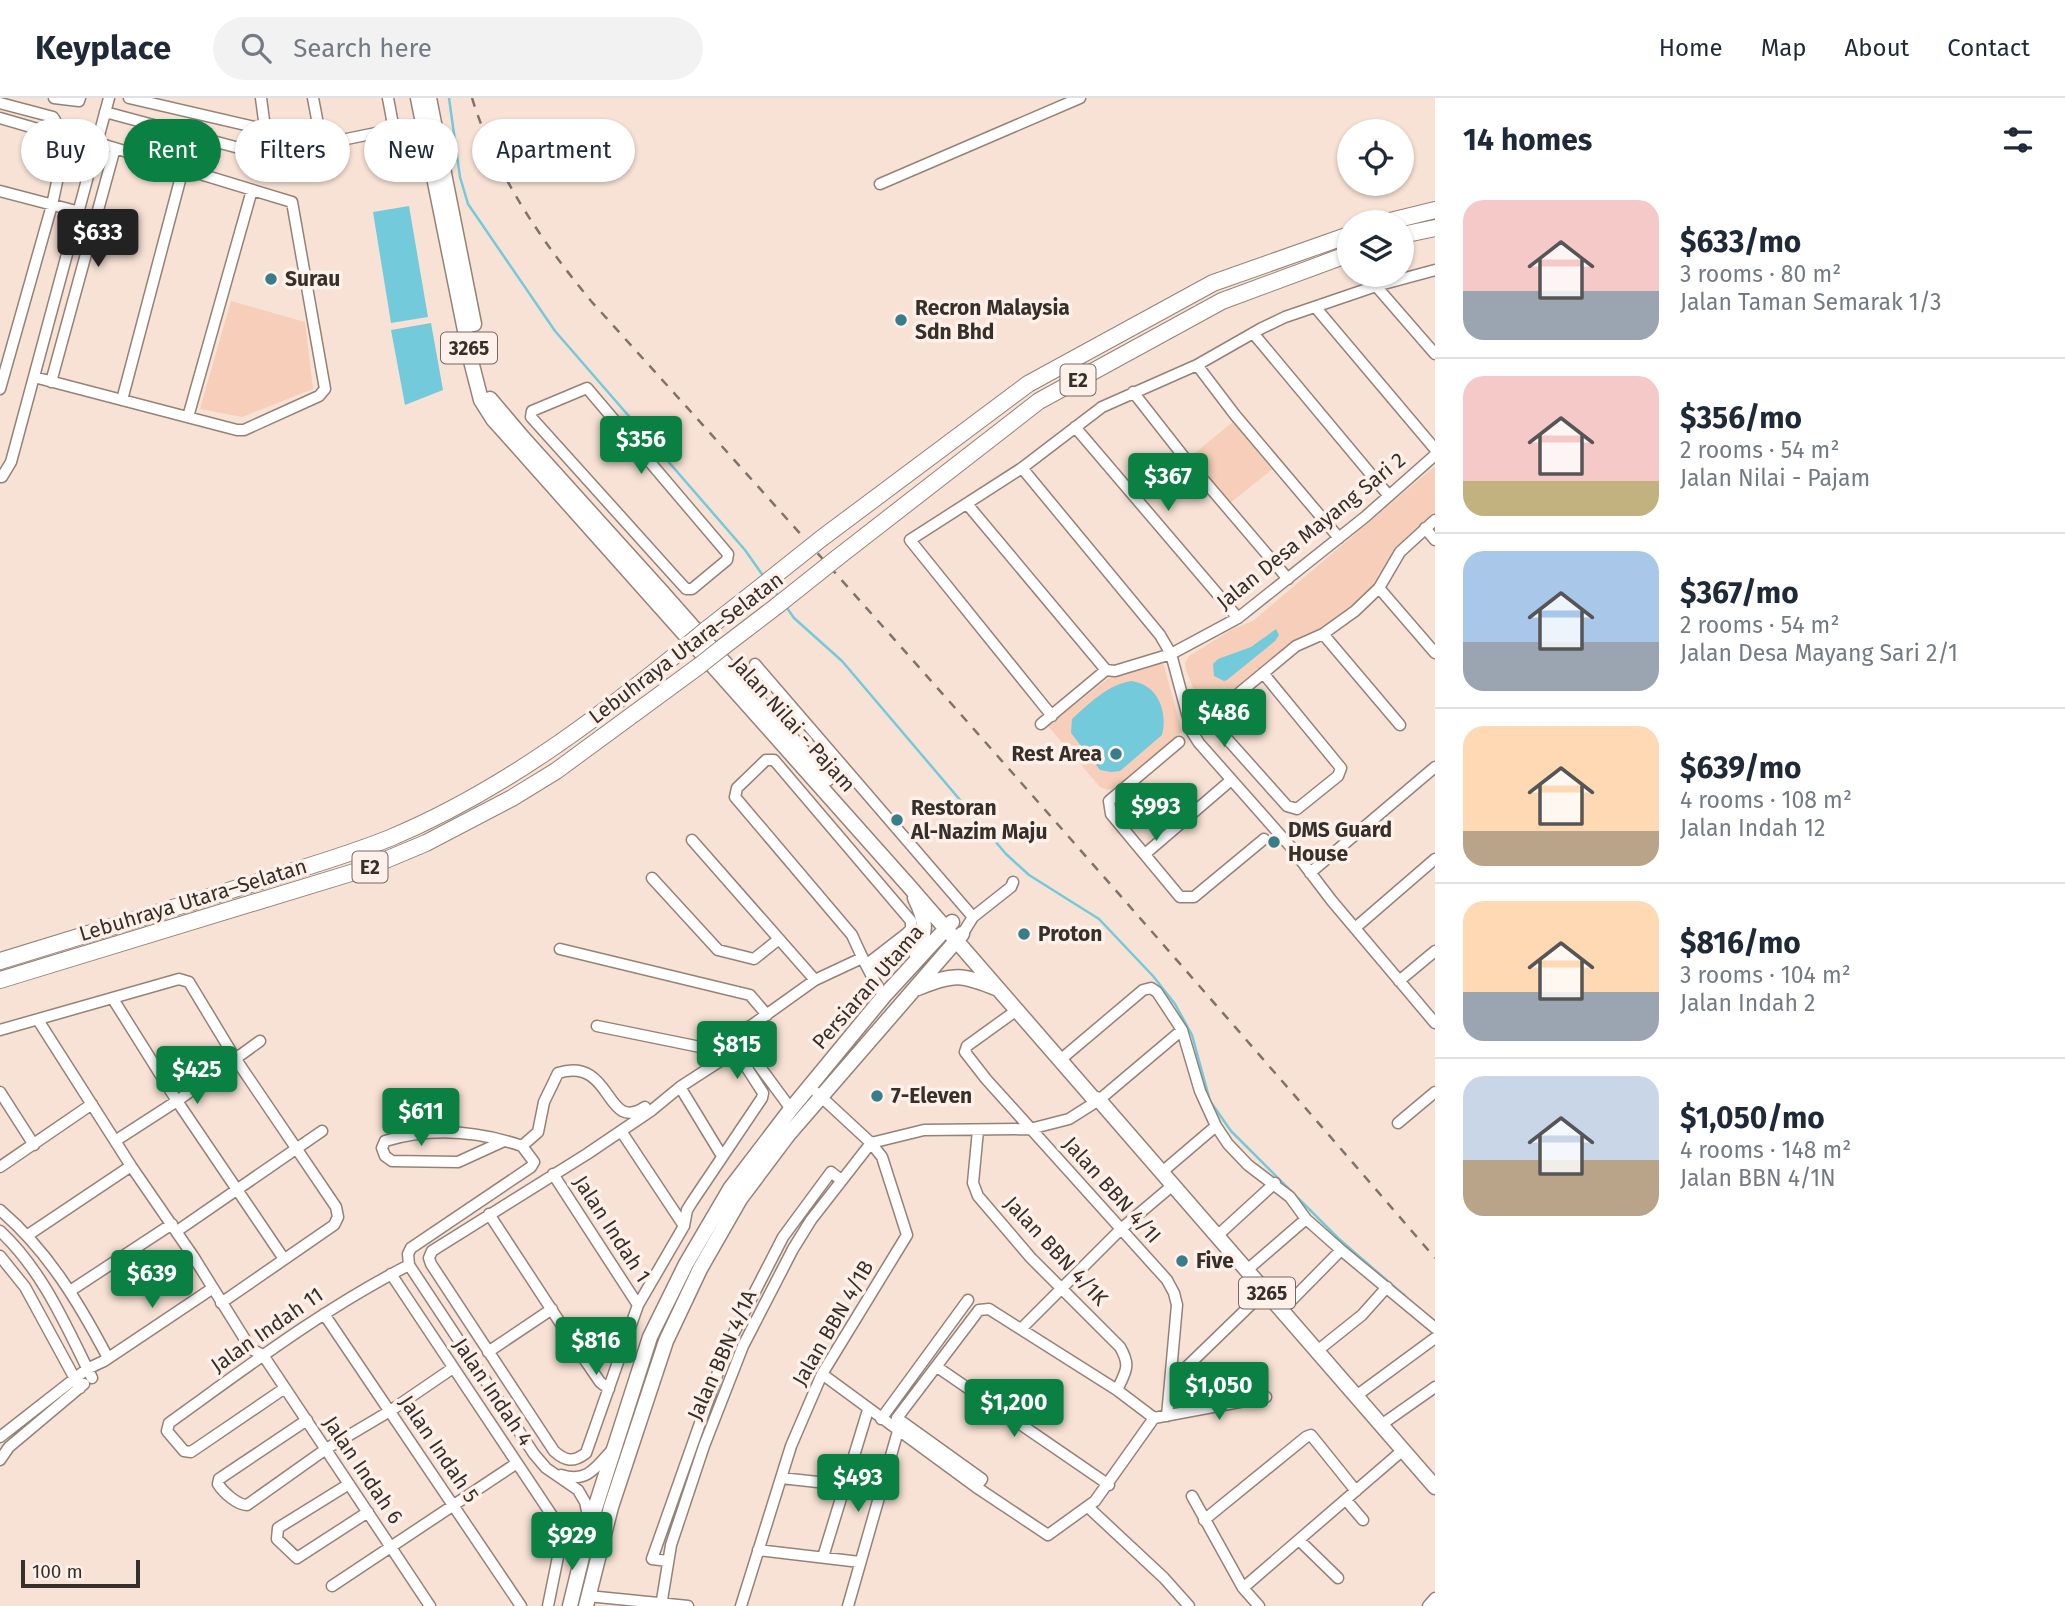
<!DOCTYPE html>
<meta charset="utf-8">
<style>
body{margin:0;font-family:"Fira Sans",sans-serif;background:#f2f2f3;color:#1f2937;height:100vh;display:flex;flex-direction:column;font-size:26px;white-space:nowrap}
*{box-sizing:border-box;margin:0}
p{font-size:23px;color:#747a83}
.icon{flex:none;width:38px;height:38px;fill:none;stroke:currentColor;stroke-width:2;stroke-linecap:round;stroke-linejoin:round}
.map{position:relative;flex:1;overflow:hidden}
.details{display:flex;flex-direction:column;background:#fff;width:630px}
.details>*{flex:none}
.banner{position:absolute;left:21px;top:21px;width:665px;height:63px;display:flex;gap:14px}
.buttons{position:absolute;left:1337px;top:21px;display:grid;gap:14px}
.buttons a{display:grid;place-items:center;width:77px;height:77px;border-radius:50%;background:#fff;box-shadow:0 2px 5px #0004;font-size:35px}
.scale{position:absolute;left:21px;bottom:18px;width:119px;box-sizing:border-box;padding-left:7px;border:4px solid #372f2a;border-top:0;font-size:19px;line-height:24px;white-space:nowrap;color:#372f2a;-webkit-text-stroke:5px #fff1ea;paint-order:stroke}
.price{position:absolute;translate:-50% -60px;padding:0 16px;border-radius:7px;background:#0b8043;color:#fff;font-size:23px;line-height:46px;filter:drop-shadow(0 2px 4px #0008)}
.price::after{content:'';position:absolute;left:50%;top:42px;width:21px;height:16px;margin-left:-10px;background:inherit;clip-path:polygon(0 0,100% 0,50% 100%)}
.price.on{background:#222;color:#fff}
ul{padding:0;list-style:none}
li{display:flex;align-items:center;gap:21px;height:175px;padding:0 28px}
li+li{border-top:2px solid #e0e1e3}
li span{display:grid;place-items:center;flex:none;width:196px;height:140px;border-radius:21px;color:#555}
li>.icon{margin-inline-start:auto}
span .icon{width:84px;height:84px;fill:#fffc;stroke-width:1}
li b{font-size:30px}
h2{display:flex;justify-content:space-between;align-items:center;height:84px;padding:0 28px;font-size:30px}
.tag{padding:0 24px;border-radius:32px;background:#fff;box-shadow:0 2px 5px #0004;font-size:24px;line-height:63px}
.tag.on{background:#0b8043;color:#fff}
header{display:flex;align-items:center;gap:42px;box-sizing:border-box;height:98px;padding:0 35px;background:#fff;border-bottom:2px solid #e0e1e3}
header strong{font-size:33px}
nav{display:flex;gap:38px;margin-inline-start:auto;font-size:24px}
.search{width:490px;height:63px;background:#f2f2f3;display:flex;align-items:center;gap:18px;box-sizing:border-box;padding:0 24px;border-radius:38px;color:#747a83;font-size:26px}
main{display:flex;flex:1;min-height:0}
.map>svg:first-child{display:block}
.green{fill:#f6ceb9}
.water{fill:#73cada}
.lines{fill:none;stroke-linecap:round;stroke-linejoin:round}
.stream{stroke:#73cada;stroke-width:2.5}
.minor-casing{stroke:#958277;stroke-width:13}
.major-casing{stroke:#958277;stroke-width:17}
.highway-casing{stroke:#958277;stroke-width:18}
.minor{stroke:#fff;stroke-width:10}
.major{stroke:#fff;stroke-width:14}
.highway{stroke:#fff;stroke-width:16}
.rail{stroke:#7f726a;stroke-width:2.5;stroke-dasharray:9 9;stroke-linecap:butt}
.highway-bridge-casing{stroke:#958277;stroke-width:18;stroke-linecap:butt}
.highway-bridge{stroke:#fff;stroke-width:16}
.poi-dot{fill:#387e8a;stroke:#fff1ea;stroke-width:2.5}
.labels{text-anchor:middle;stroke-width:7;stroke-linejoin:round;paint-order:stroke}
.shield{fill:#fff1ea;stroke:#736964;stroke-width:2}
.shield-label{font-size:19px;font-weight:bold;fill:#372f2a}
.poi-label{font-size:21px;font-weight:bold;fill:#372f2a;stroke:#fff1ea;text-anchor:start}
.street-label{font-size:21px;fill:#372f2a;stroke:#fff1ea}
</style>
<header>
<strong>Keyplace</strong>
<div class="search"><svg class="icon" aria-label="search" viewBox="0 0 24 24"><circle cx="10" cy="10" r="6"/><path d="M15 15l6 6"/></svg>Search here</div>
<nav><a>Home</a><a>Map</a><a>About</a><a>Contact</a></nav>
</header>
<main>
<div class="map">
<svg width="1435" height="1508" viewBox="0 0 1435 1508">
<rect width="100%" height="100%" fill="#f8e2d6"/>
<!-- green -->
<path class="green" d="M231,203L305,224L313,291L242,319L200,311Z
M1234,323L1274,370L1229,406L1190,359Z
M1435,368V425L1404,451L1380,492L1340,528L1295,546L1209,617L1203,615L1186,572L1185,565L1189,558L1231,532L1253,523Z
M1163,564L1182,634L1115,690L1108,692L1100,689L1048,628L1109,580Z"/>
<!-- water -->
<path class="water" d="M409,108L428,219L391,225L373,114Z
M431,225L443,292L405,307L391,232Z
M1276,531L1279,537L1275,543L1227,582L1224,583L1214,578L1213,566L1218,561L1251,549Z
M1131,583C1158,586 1168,614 1162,637L1120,673L1111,674L1100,672L1071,635L1072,621C1089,606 1107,587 1131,583Z"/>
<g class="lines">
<!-- stream -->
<path class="stream" d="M449,0L460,79L468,106L555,233L745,452L764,479
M770,487L779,499
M787,510L794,520L842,563L1006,756L1029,777L1099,821L1153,878L1175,906L1192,937L1210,1003L1231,1033L1339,1141L1405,1198"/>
<defs>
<path id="minor" d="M54,0L79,3L80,0
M129,0L259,30H265L261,0
M313,0L322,47
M388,0L394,32
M0,5L53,19L55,22L52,34
M105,14L239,50L273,56L430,24
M0,20L62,38L66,42L52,107L0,291
M880,86L1080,0
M0,93L80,114
M1376,188L1435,256
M1316,210L1435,351
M1253,235L1389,398
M1197,267L1235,317L1339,440
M34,279L237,332H244L319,298L325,291L292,104L98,45
M51,284L115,50
M587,290L728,456L727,462L692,491H686L676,480L531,319L532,313Z
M1133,294L1184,359L1288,481
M122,302L183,71
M188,319L252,92
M1075,329L1238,520
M1022,370L1160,537L1171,556L1192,634L1199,645L1290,748L1332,803L1435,925
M0,379H2L11,364L109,0
M967,406L1106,572
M1425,430L1435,442
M1379,490L1435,555
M1323,536L1400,627
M755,566L973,819
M1233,599L1242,608L1220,627V633L1287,708L1297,711L1338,678L1341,670L1263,575
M1052,618L910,442L1022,370L1102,309L1197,267L1262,230L1285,219L1376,188L1435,172
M1041,626L1106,572L1115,573L1171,556L1238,520L1365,419L1435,357
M1192,634L1296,548L1323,536L1355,513L1379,490L1400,454L1435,422
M1179,644L1109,703L1111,716L1180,799H1194L1264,741
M692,742L815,882
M1145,756L1230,683
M1310,775L1435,669
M652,780L718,852L754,861L779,841
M1355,830L1435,761
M963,835L973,819L1011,789L1013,784
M560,851L750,897L767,917
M866,867L906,836L911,831V823L774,662H766L737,690L735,699L852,837C862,859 871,879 884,898
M1399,883L1435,853
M113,901L177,1003L284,1161
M1017,912L967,948L965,954L986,981L1167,1182L1174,1195L1177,1207L1167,1318
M38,922L131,1068L193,1158L251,1251L263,1257
M597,928L705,950L752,927L815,882L862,860
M0,932L179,881L189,884L235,960L336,1109L338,1119L334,1127L221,1205
M727,953C736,947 742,947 749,954L791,1011
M1066,957L1143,892L1151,890L1157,894L1182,932L1200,993L1216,1028L1228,1046L1248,1067L1290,1099L1306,1121L1341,1152L1435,1230
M680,989L722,1058
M0,994L34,1047
M1398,1025L1435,994
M978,1032L973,1085L978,1098L1031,1160L1120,1249C1131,1268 1126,1273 1117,1292
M621,1033L684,1128L638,1207L586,1355C573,1365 565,1363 554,1353L431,1166L429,1160L432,1153L587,1056L652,1012L680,989L734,954L738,956L763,995L762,1000L692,1104L687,1112L684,1128
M115,1043L177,1003L260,943
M504,1043L458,1064L392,1063L385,1058L382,1050L385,1043C431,1029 478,1033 522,1048L538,1034L544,1004L558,975C614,958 604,1036 645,1009
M522,1048L534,1064L531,1069L411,1150L408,1156L409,1167L534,1356L546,1370L578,1392L585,1404L590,1426
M0,1069L92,1006
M1162,1074L1216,1028
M553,1076L638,1207
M0,1112C48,1153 79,1205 108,1260
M489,1116L574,1246L600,1284L609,1291
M0,1133C43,1173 66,1228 92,1280
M177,1133L322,1033
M28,1137L131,1068
M1217,1138L1275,1085
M0,1158L25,1189L80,1290
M1247,1172L1306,1121
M391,1176L563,1434L548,1508
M70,1193L172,1126
M1282,1212L1341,1152
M324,1216L521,1508
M1021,1231L1122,1130L1173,1087
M1317,1253L1362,1217L1387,1189
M488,1254L552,1211
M263,1257L430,1508
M937,1269L1109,1387
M822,1276L976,1389L1048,1437L1095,1403L1154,1320L1266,1299
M1170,1285L1265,1193
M285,1290L191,1354L184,1353L167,1333L169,1325C247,1269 323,1211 409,1167
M1356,1298L1435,1240
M881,1321L968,1202
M307,1322L219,1381L218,1386C223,1394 237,1407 247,1407L326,1351L390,1313L453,1270
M1381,1327L1435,1289
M0,1339L87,1271L104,1263L213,1190
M0,1362L9,1349L84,1286
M561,1377C586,1385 595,1371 611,1353
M781,1380L845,1387
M349,1386L278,1430L277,1441L297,1460L368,1414
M976,1389L982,1381L897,1320L979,1212L989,1211L1117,1292L1154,1320
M1192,1398L1243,1490L1259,1508
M1346,1402L1363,1422
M1088,1409L1164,1480L1189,1508
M1204,1422L1306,1339L1311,1337L1356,1393
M1299,1442L1338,1480
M758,1452L860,1464
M823,1459L868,1312
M668,1463L652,1461L728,1246L783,1139L831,1074L841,1082
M332,1488L517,1365
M1243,1490L1403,1352
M588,1498L688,1508
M661,1508L671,1447L704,1348L743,1248L793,1151L811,1122L871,1045L924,1032L1030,1031L1069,1021L1099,1002L1182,932
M741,1508L791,1348L822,1276L907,1137L882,1059L871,1045L817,995
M848,1508L898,1333
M1428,1508L1435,1500"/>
<path id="major" d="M418,0L472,267L481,302L493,321L908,787L1093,1000L1099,1002L1435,1389
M429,0L474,226
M490,301L523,340L661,493L827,681
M915,800C927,824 926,832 917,857
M918,890C954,875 962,876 998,891
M570,1508L590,1426L650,1239L686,1166L730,1091L791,1011L884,898L952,824
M586,1508L611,1409L666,1243L700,1171L740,1101L788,1037L962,836"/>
<path id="highway" d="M1386,124L1435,112
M1402,137L1435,130
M822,440L1028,286L1213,185L1349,137
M837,460L1039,303L1222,203L1349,156
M707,531L763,487
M723,549L778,507
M0,863C76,839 152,816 228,793C282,776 338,761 390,740C498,695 593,624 683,551
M0,882L364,771L426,745L512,700L556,673L699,568"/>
</defs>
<!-- minor casing -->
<use href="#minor" class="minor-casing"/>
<!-- major casing -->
<use href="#major" class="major-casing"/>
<!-- highway casing -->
<use href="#highway" class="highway-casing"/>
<!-- minor -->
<use href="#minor" class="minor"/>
<!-- major -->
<use href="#major" class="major"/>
<!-- highway -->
<use href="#highway" class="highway"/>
<!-- rail -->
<path class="rail" d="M472,0C496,77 540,141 591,203C876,518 1157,837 1435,1160"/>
<defs>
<path id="highway-bridge" d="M763,487L822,440
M778,507L837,460
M683,551L707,531
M699,568L723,549"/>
</defs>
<!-- highway-bridge casing -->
<use href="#highway-bridge" class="highway-bridge-casing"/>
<!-- highway-bridge -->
<use href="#highway-bridge" class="highway-bridge"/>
</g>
<!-- markers -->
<g class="poi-dot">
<circle cx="271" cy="181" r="7"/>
<circle cx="901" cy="222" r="7"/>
<circle cx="1116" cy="656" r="7"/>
<circle cx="897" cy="722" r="7"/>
<circle cx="1274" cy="744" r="7"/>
<circle cx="1024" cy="836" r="7"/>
<circle cx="877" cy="998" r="7"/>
<circle cx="1182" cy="1163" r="7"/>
</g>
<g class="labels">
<!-- shield labels -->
<g class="shield">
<rect x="441" y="234.5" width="56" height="31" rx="5"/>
<rect x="1060.5" y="266.5" width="35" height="31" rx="5"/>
<rect x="352.5" y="753.5" width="35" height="31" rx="5"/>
<rect x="1239" y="1179.5" width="56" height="31" rx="5"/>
</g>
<g class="shield-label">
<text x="469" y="257">3265</text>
<text x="1078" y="289">E2</text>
<text x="370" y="776">E2</text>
<text x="1267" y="1202">3265</text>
</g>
<!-- poi labels -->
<g class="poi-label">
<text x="285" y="188">Surau</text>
<text x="915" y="217">Recron Malaysia<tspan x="915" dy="24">Sdn Bhd</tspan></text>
<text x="1102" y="663" text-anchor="end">Rest Area</text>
<text x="911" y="717">Restoran<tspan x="911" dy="24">Al-Nazim Maju</tspan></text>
<text x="1288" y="739">DMS Guard<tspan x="1288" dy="24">House</tspan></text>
<text x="1038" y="843">Proton</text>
<text x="891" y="1005">7-Eleven</text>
<text x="1196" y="1170">Five</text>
</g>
<!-- street labels -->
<g class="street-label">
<text transform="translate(1311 433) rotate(-39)" y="7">Jalan Desa Mayang Sari 2</text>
<text transform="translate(686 550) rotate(-37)" y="7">Lebuhraya Utara–Selatan</text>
<text transform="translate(793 626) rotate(48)" y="7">Jalan Nilai - Pajam</text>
<text transform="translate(193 802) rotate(-17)" y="7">Lebuhraya Utara–Selatan</text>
<text transform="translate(868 889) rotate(-49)" y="7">Persiaran Utama</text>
<text transform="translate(1112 1092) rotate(48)" y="7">Jalan BBN 4/1I</text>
<text transform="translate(612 1131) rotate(57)" y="7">Jalan Indah 1</text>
<text transform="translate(1056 1153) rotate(47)" y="7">Jalan BBN 4/1K</text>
<text transform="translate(833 1225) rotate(-60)" y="7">Jalan BBN 4/1B</text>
<text transform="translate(267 1232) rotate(-35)" y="7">Jalan Indah 11</text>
<text transform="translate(722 1257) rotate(-66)" y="7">Jalan BBN 4/1A</text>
<text transform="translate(493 1294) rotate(56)" y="7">Jalan Indah 4</text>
<text transform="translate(439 1351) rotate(56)" y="7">Jalan Indah 5</text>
<text transform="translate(363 1372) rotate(56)" y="7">Jalan Indah 6</text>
</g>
</g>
</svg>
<div class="buttons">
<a><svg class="icon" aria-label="locate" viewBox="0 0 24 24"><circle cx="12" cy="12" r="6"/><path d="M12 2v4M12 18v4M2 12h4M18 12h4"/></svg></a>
<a><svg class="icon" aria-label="layers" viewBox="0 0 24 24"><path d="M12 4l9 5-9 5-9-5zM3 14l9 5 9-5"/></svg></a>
</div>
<div class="scale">100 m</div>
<b class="price on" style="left:98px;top:171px">$633</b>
<b class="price" style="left:641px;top:378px">$356</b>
<b class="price" style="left:1168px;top:415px">$367</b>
<b class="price" style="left:1224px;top:651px">$486</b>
<b class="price" style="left:1156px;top:745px">$993</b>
<b class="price" style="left:737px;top:983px">$815</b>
<b class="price" style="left:197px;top:1008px">$425</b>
<b class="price" style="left:421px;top:1050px">$611</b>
<b class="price" style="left:152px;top:1212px">$639</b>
<b class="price" style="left:596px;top:1279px">$816</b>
<b class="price" style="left:1219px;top:1324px">$1,050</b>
<b class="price" style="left:1014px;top:1341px">$1,200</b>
<b class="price" style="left:858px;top:1416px">$493</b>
<b class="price" style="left:572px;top:1474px">$929</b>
<div class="banner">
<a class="tag">Buy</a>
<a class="tag on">Rent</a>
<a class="tag">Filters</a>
<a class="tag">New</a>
<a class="tag">Apartment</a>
</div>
</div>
<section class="details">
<h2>14 homes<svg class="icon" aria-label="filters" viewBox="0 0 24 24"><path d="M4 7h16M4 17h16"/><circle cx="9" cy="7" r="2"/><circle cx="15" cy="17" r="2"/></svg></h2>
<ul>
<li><span style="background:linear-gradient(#f6c9c9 65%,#9aa5b1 0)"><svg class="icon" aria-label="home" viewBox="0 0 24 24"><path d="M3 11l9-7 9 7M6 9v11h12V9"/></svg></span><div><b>$633/mo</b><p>3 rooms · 80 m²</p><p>Jalan Taman Semarak 1/3</p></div></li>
<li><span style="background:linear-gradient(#f6c9c9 75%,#c2b280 0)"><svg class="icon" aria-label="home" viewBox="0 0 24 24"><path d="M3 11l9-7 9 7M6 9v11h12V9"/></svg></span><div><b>$356/mo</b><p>2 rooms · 54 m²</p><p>Jalan Nilai - Pajam</p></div></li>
<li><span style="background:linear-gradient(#a9c7e8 65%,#9aa5b1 0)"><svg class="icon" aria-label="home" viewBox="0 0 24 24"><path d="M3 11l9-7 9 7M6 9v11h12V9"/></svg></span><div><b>$367/mo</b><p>2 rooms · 54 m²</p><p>Jalan Desa Mayang Sari 2/1</p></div></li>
<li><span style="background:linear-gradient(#ffd9b3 75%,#b9a48a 0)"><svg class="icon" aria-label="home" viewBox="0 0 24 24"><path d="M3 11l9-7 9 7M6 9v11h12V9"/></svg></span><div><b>$639/mo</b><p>4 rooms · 108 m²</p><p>Jalan Indah 12</p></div></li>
<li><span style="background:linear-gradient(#ffd9b3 65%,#9aa5b1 0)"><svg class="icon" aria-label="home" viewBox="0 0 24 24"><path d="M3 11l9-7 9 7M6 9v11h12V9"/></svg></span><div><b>$816/mo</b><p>3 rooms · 104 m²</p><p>Jalan Indah 2</p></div></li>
<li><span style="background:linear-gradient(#c9d6e8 60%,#b9a48a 0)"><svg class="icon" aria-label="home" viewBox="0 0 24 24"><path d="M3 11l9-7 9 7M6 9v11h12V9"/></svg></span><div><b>$1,050/mo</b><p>4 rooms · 148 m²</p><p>Jalan BBN 4/1N</p></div></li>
</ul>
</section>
</main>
